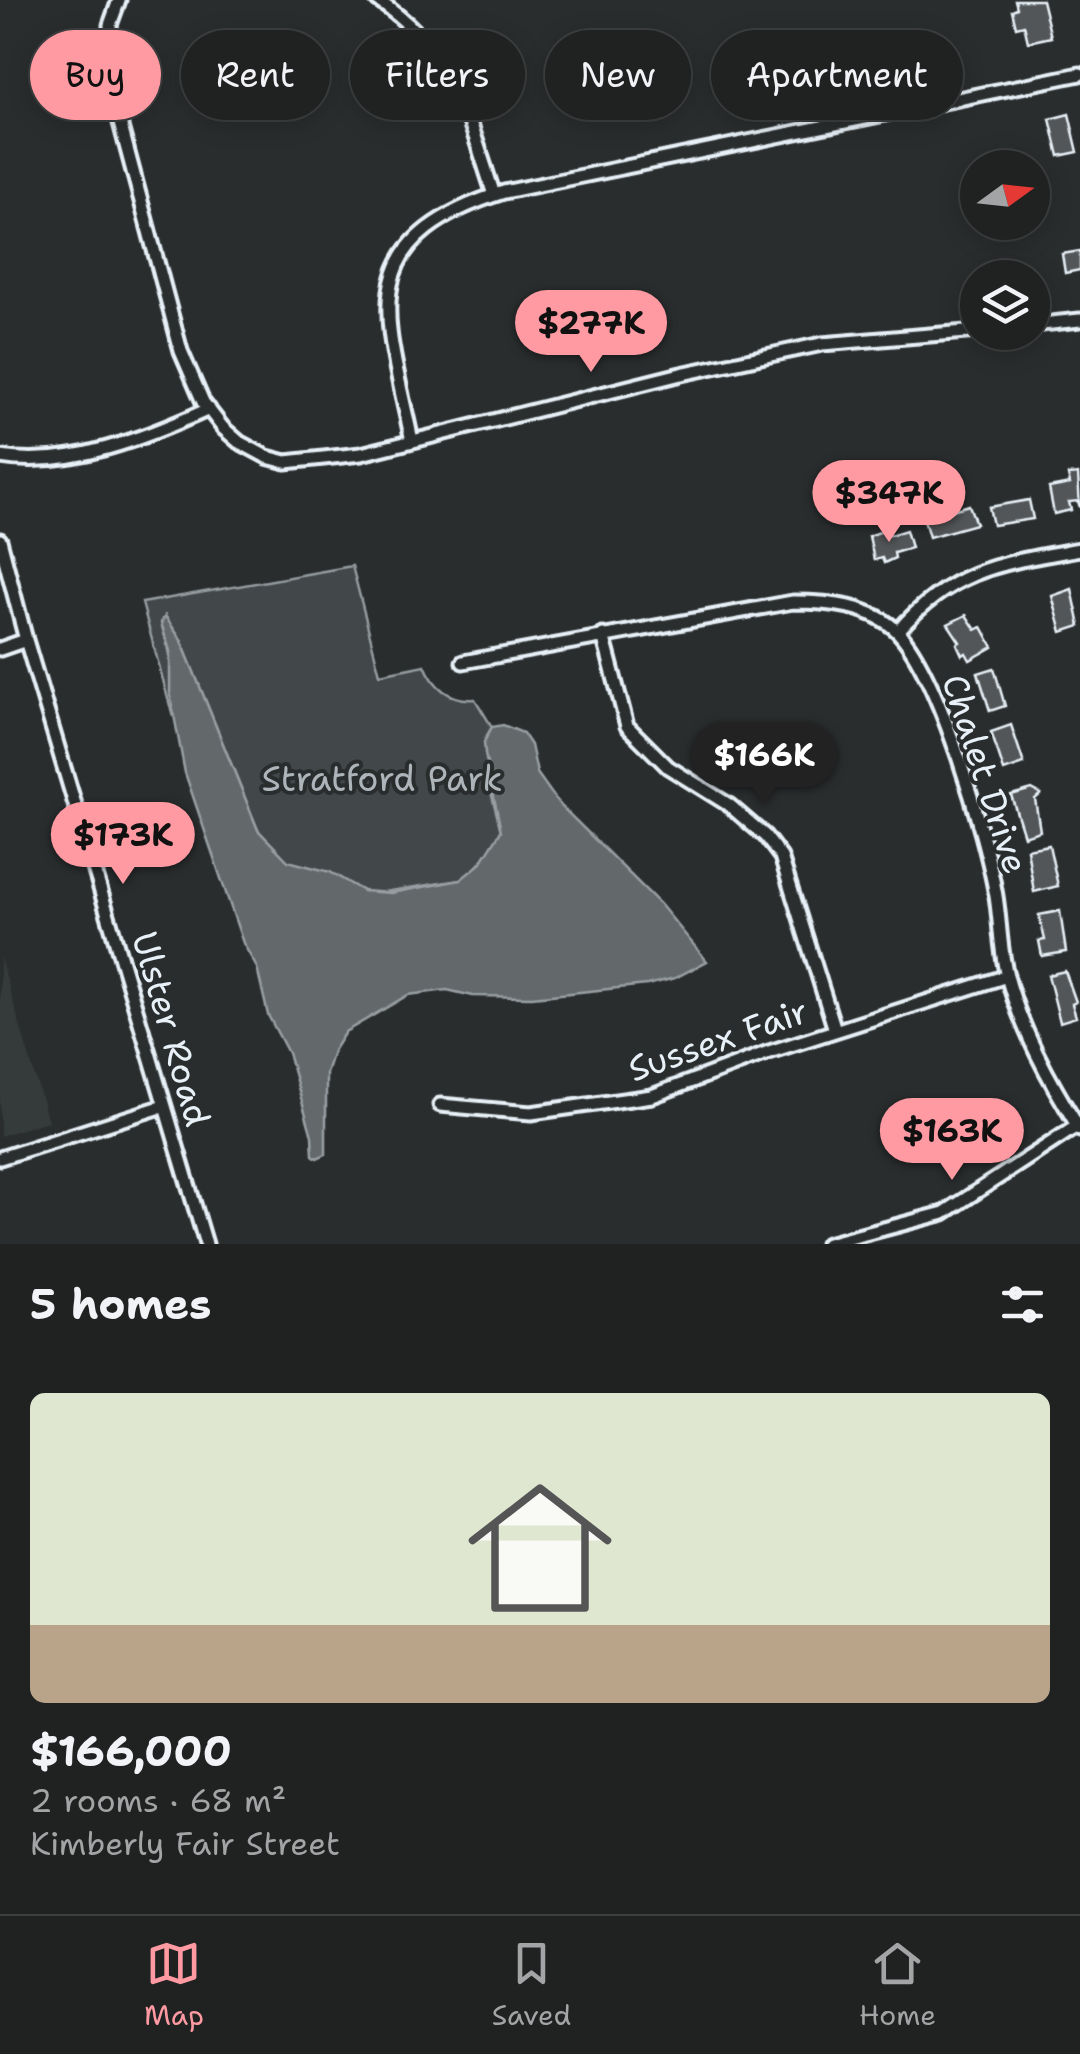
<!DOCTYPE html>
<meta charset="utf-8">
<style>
body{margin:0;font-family:"Shantell Sans",sans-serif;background:#282a2a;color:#f1f3f6;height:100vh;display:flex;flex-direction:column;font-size:38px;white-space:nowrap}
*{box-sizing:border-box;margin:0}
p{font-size:32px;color:#a2a4a5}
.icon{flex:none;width:55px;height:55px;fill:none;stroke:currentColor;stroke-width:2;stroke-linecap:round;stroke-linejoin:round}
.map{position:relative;height:1244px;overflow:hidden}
.panel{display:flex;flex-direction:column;background:#202222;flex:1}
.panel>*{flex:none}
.top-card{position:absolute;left:30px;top:30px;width:1020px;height:90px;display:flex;gap:20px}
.needle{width:65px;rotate:75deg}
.buttons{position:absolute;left:960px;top:150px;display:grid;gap:20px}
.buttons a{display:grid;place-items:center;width:90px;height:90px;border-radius:50%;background:#202222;box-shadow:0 5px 25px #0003,0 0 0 2px #3d3f40;font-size:50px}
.price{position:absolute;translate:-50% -85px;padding:0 22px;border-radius:35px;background:#ff9aa2;color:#111;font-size:32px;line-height:65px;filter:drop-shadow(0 2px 5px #0008)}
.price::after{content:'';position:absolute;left:50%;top:60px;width:30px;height:22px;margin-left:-15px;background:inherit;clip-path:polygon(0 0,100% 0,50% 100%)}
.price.active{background:#222;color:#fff}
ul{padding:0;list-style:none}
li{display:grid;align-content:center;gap:20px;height:530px;padding:0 30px}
li span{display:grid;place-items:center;height:310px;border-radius:15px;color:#555}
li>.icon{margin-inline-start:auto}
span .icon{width:180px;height:180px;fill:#fffc;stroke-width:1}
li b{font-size:42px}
h2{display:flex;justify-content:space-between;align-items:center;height:120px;padding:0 30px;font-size:42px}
.tag{padding:0 35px;border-radius:45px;background:#202222;box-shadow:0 5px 25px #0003,0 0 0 2px #3d3f40;font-size:35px;line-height:90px}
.tag.active{background:#ff9aa2;color:#111}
.dock{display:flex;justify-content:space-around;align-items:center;height:140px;border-top:2px solid #3d3f40;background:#202222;font-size:28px;color:#a2a4a5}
.dock a{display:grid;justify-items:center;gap:5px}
.dock .active{color:#ff9aa2}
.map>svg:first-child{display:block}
.built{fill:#363a3b}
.green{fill:#424648;stroke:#959ca0;stroke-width:2.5}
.water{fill:#63686b;stroke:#989fa3;stroke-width:2.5}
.building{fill:#535759;stroke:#e8f1f8;stroke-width:2.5}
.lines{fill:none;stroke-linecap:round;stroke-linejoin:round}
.street-casing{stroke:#e8f1f8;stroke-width:19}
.street{stroke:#2a2d2e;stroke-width:11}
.labels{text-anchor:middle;stroke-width:8;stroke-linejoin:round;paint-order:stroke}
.street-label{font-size:35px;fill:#e8f1f8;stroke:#2a2d2e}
.park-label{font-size:35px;fill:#aeb5ba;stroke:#2a2d2e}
</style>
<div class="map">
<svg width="1080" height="1244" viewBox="0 0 1080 1244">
<rect width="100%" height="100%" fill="#2a2d2e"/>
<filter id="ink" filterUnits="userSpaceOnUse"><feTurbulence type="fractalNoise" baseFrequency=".01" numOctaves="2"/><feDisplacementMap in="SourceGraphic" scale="20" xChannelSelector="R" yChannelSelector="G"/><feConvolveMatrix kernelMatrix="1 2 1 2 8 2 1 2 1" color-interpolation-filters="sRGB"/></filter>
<g filter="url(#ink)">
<!-- built -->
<path class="built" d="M0,957L48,1121L0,1136Z"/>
<!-- green -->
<path class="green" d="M352,566L380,674L425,665C434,687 450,701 475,699L492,727L486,737L489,784L501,831L496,844L466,879L377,893L363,891L288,861L258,830L181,640L165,616L161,623L171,658L173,717L142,603Z"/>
<!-- water -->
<path class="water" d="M165,616L181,640L258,830L288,861L330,872L363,891L391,893L460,880L481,863L501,831L485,754L484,742L492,727L503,725L523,733L531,745L537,773L559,804L660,904L707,961L675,978L647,985L532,997L473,996L447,990L408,995L345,1032L333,1051L326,1073V1154L317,1158L313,1155L312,1136L288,1053L268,1015L257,968L243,943L185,773L170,694V651L161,623Z"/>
<!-- building -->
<path class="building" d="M1015,0H1042L1051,37L1028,42L1024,25L1016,27L1012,10L1017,8Z
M1069,114L1078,152L1059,156L1050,119Z
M1080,251V270L1065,273L1062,254Z
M1078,474L1080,508L1078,501L1069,502L1071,510L1054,514L1049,488L1070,484L1068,475Z
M1029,500L1033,519L993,525L989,507Z
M969,505L976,524L929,537L924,520L932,517L929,510L937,507L939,514Z
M887,529L890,535L906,530L911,548L894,553L895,558L884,563L882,558L874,560L869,536Z
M1072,589L1080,626L1062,632L1052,596Z
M966,615L976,630L982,627L993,647L970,660L966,653L962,655L957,644L960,642L948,624Z
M994,668L1005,706L990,711L978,673Z
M1011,725L1024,764L1004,771L991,732Z
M1032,789L1041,794L1035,799L1040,831L1024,836L1011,795Z
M1049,845L1058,886L1034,892L1027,849Z
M1060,911L1066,952L1042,956L1039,941L1045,940L1039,915Z
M1065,971L1076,1002L1072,1004L1076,1017L1060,1022L1048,975Z"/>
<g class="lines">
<defs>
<path id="street" d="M119,0L110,25L111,89L181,351L203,402L223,428L239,442L267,457L286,462L361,454L681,374L822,344L978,331
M377,0C456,53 466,111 494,195
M1032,325L1080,320
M412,441C386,315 350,241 504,192L1080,74
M0,457C69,469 147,437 209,409
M0,540L26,640L206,1244
M898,631C953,568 1002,563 1080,549
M603,635L627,726L668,767L729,805L765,836L781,857L835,1030
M0,649L26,640
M463,662L793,602C829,602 872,605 899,633C939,677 986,836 996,896C1000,921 1000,947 1006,972C1020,1028 1050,1082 1080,1130
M440,1105L531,1113L652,1096L769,1052L1007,976
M0,1158L164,1106
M827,1244L944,1213L1077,1126"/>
</defs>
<!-- street casing -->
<use href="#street" class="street-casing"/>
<!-- street -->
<use href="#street" class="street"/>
</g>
</g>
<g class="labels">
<!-- street labels -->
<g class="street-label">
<text transform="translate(985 774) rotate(72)" y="12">Chalet Drive</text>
<text transform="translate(171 1029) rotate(74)" y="12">Ulster Road</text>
<text transform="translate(718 1040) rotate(-19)" y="12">Sussex Fair</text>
</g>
<!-- park labels -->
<g class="park-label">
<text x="382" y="791">Stratford Park</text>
</g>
</g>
</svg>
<div class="buttons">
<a><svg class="needle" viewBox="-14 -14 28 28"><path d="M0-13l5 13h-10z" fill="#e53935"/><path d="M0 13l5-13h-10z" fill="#a2a4a5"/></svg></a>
<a><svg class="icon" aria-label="layers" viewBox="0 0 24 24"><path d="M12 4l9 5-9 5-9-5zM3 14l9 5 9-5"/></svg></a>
</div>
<b class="price" style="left:591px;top:375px">$277K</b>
<b class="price" style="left:889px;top:545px">$347K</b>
<b class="price active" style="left:764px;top:807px">$166K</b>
<b class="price" style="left:123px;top:887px">$173K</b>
<b class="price" style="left:952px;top:1183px">$163K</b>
<div class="top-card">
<a class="tag active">Buy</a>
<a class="tag">Rent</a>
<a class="tag">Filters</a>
<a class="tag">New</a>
<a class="tag">Apartment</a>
</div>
</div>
<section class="panel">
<h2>5 homes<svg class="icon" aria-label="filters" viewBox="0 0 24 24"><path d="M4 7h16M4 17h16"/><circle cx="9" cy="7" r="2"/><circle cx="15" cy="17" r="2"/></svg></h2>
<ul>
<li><span style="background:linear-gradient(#dfe7d0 75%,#b9a48a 0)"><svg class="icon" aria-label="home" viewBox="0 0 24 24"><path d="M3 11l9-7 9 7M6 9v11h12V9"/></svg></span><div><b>$166,000</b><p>2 rooms · 68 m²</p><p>Kimberly Fair Street</p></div></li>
</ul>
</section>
<nav class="dock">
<a class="active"><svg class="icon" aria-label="map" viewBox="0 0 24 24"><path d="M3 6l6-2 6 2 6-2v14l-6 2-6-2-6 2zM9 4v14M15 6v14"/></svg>Map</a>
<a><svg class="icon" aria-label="saved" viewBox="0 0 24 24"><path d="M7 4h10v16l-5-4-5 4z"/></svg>Saved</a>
<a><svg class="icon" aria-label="home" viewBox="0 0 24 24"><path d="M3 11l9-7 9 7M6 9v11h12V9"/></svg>Home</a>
</nav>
